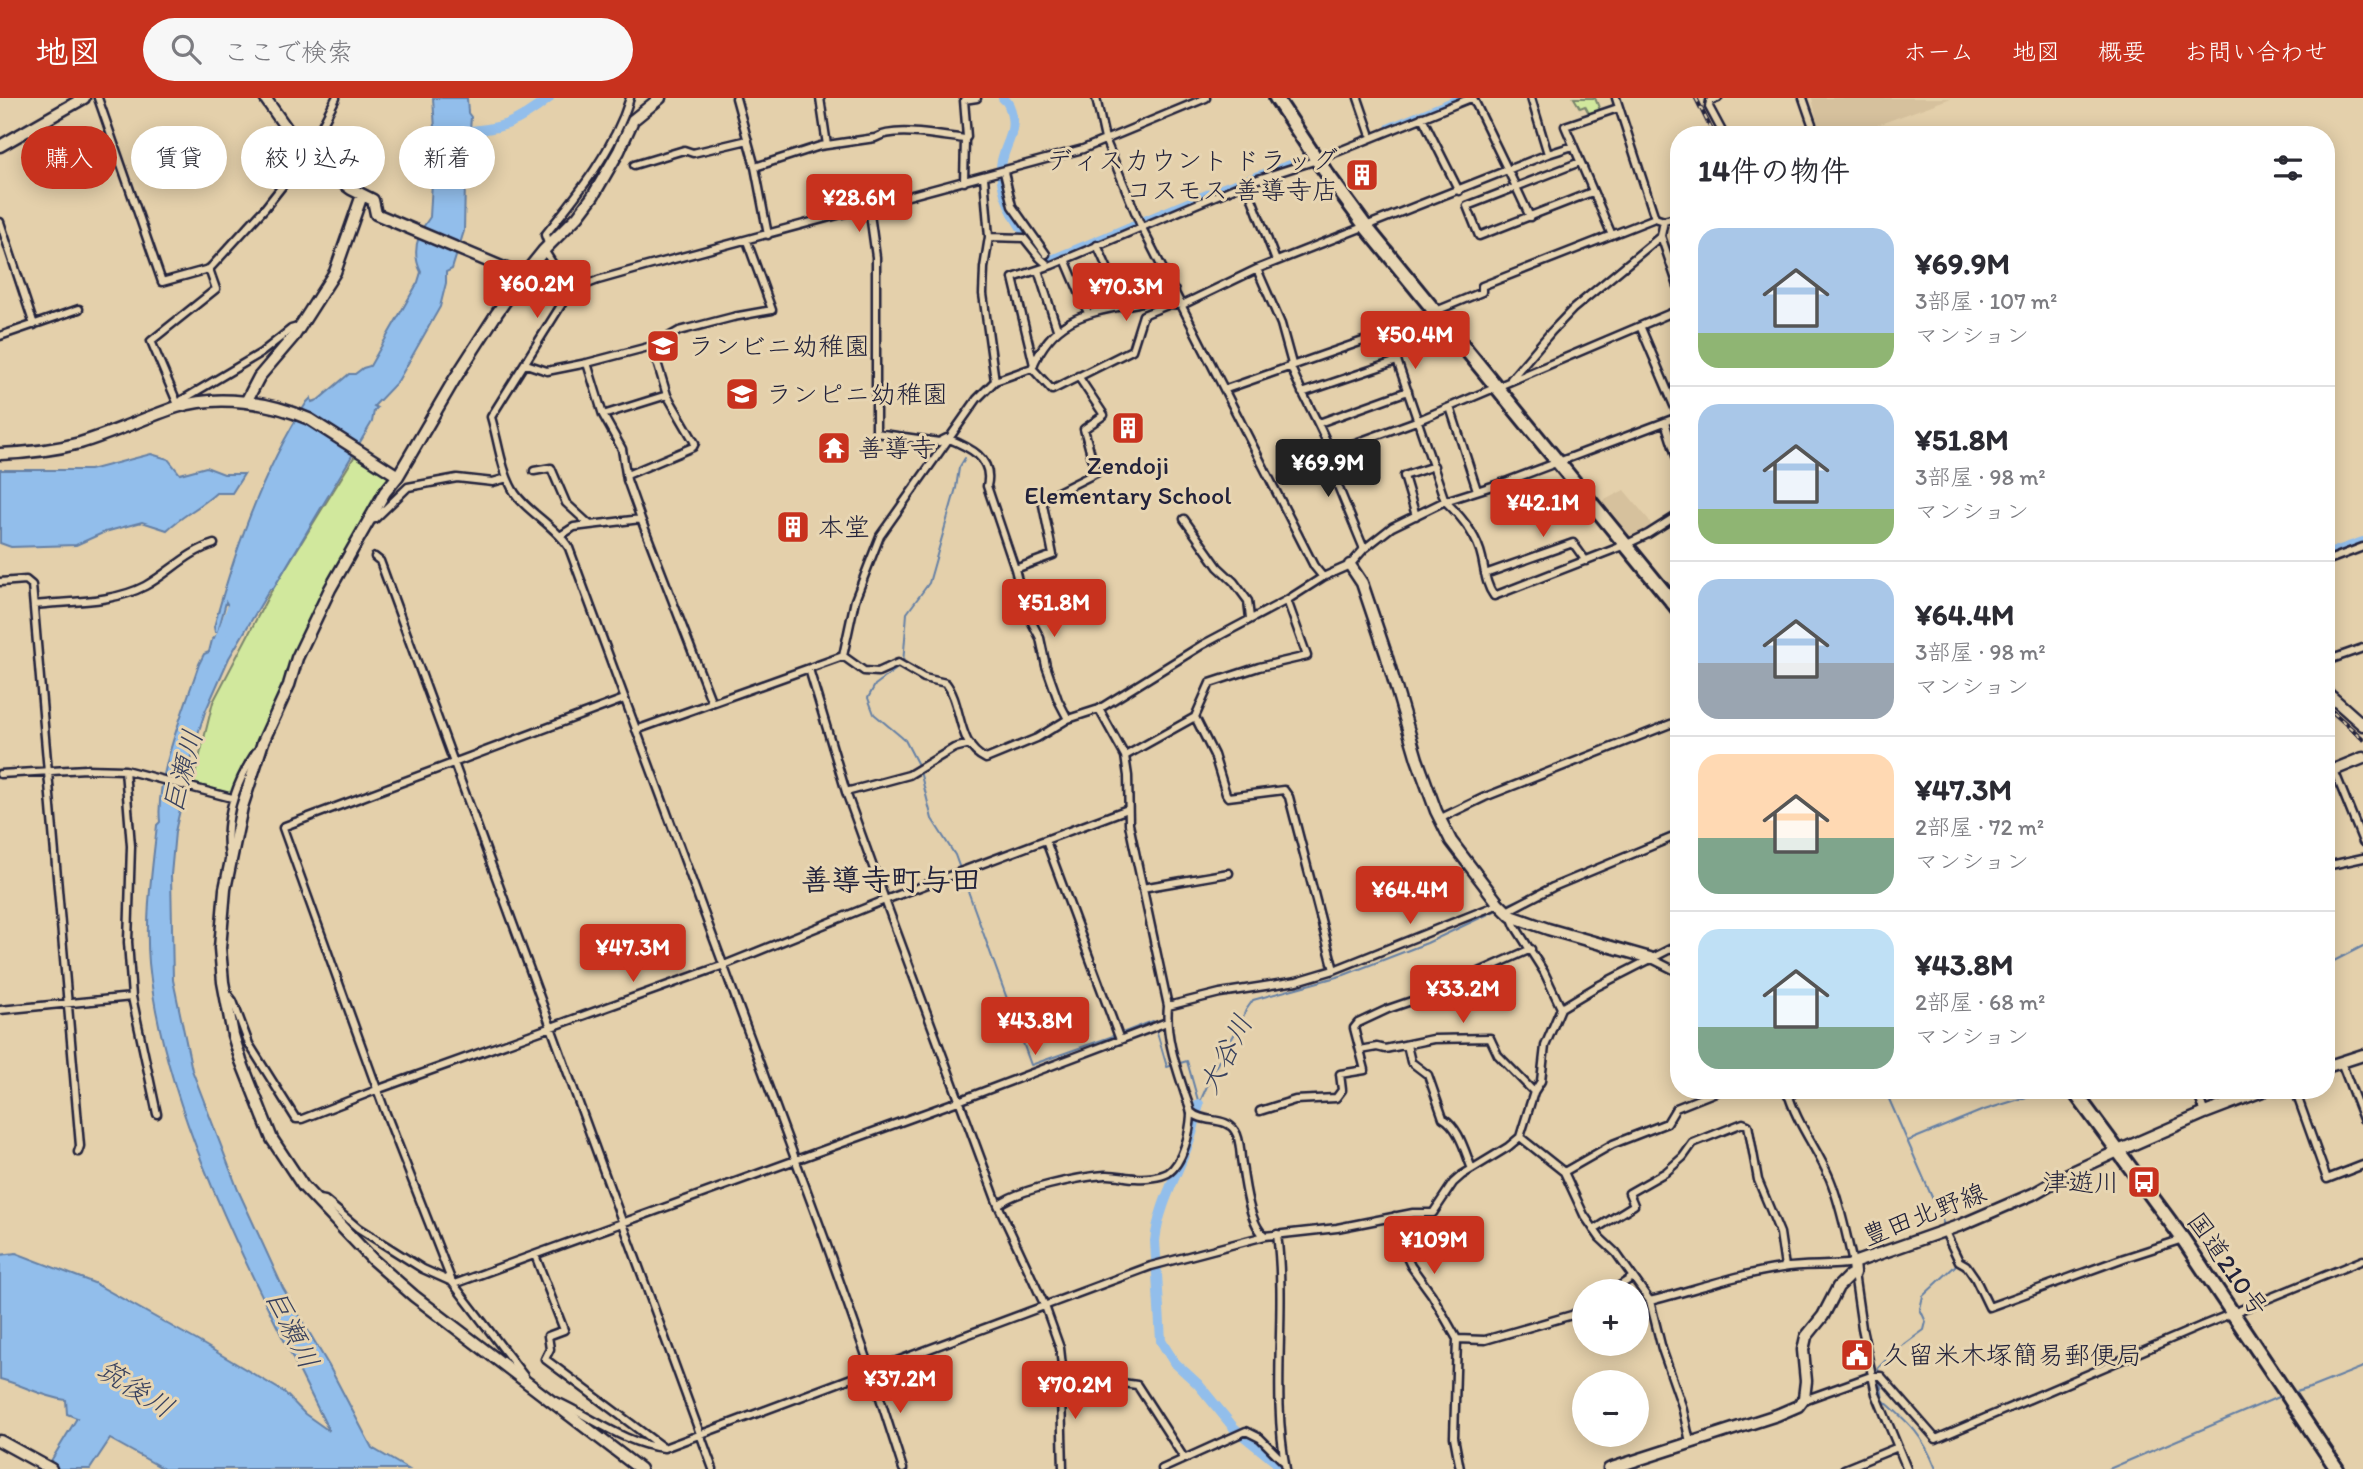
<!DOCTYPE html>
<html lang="ja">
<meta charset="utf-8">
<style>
body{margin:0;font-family:Itim,"Klee One",sans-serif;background:#f7f7f7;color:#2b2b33;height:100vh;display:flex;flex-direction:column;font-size:26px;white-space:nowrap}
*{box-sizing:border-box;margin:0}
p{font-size:23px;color:#7c7c81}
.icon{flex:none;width:38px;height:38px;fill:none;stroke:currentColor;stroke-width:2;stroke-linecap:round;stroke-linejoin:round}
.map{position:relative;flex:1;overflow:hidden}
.details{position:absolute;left:1670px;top:28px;width:665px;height:973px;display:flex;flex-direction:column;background:#fff;border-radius:28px;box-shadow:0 4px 18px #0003}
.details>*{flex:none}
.top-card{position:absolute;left:21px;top:28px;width:665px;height:63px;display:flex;gap:14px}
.controls{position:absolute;left:1572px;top:1181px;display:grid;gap:14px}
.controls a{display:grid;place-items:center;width:77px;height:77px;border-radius:50%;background:#fff;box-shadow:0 4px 18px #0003;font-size:35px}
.price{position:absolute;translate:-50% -60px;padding:0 16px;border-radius:7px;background:#c8321e;color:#fff;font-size:23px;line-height:46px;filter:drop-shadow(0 2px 4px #0008)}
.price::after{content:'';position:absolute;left:50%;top:42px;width:21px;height:16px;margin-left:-10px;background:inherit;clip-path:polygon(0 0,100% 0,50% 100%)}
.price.current{background:#222;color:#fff}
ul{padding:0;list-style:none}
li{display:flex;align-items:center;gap:21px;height:175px;padding:0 28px}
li+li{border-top:2px solid #e1e1e2}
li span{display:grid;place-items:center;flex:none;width:196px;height:140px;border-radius:21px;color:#555}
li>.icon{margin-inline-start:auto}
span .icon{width:84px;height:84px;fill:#fffc;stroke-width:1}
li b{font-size:30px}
h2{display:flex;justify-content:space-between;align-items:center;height:84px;padding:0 28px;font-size:30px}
.pill{padding:0 24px;border-radius:32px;background:#fff;box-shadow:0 4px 18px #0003;font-size:24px;line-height:63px}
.pill.current{background:#c8321e;color:#fff}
header{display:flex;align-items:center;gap:42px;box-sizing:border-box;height:98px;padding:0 35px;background:#c8321e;color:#fff}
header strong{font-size:33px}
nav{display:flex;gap:38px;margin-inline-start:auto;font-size:24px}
.search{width:490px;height:63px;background:#f7f7f7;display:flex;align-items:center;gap:18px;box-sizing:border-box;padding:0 24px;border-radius:38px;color:#7c7c81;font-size:26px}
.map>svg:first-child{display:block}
.built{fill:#d6c19d}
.green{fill:#d1e89d;stroke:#7a856c;stroke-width:2}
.water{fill:#92beeb;stroke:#6580a5;stroke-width:2}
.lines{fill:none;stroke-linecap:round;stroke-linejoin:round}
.stream{stroke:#6580a5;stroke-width:2}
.river{stroke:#92beeb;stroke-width:10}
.street-casing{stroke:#22223b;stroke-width:11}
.secondary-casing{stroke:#22223b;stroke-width:15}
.highway-casing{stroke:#22223b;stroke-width:18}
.street{stroke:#e7d5b2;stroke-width:6}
.secondary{stroke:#e7d5b2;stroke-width:10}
.highway{stroke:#e7d5b2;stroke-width:12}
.rail-casing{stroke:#22223b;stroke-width:4.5}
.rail{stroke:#e7d5b2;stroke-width:2;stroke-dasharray:5;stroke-linecap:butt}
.labels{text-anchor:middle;stroke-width:6;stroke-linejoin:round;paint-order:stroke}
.poi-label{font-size:26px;fill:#22223b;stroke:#e7d5b2;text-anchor:start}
.street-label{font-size:26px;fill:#22223b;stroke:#e7d5b2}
.water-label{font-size:28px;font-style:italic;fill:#38415e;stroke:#e7d5b2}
.quarter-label{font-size:30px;font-weight:bold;fill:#22223b;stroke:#e7d5b2}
</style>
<header>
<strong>地図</strong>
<div class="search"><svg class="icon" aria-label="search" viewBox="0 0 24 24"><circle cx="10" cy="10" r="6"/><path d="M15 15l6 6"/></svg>ここで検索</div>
<nav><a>ホーム</a><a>地図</a><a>概要</a><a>お問い合わせ</a></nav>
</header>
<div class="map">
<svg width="2363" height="1371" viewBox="0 0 2363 1371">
<rect width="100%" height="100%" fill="#e4d0ab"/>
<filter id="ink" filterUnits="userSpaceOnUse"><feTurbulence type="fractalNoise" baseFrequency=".0143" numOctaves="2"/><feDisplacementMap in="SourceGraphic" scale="14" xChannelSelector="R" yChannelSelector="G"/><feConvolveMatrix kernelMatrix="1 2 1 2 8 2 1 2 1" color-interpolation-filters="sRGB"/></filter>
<g filter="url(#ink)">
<!-- built -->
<path class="built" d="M1812,0H1951L1850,37H1820Z
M1624,392L1649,422L1652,431L1629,443L1597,406Z"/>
<!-- green -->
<path class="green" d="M1574,0H1595L1600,12L1599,17L1591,19L1585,8L1580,10Z
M356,356L389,380L261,642L231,696L193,685L213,604L269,497Z"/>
<!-- water -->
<path class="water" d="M433,0H467L468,15L471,19L467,70L462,80L465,84L464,133L452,171L446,174V185L440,209L398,283L374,308L377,310L374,313L372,324L273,491H270L229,560L205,614L195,645L175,734L171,777L173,882L192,972L238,1092L283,1190L329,1268L372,1350L408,1371H164L110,1341L90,1371H46L77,1320L67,1316L66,1302C43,1299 23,1287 0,1281V1157L16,1155L94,1185L196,1242L284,1294L305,1316L329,1333C260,1191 165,1024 149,865C145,819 152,773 157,727L160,724C155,680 185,609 199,566L204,556L209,554L212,542L217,537L221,543L232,514L226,504L218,534H215L214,529C235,451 263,371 307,304L311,300L312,304L318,302L349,276H355L363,270L370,268L418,184L421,174C411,154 417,136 430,119L435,31Z
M151,356L168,361L180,376L206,369L224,376H244L232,395H216C201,409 183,417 167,432L142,424L105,434L76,447L11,449L0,445V372H90Z"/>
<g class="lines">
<!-- stream -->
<path class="stream" d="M918,667L905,642L874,616L868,600L875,587L903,566L907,515L929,485L956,390L959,370L965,360
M920,673L932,721L955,757L1031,967L1116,937
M1577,776L1678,732
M1507,807L1543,791
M2326,867L2363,848
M1156,931L1167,969L1187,963L1199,1006
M1122,935L1153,923L1155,926
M1885,992L1945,1129
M1199,1006L1216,968L1238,930L1246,912L1253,902L1344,877L1427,845L1499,811
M1908,1043L1981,1013L2049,992
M2292,1295L2310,1290L2363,1269
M1936,1371C1922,1336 1910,1326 1883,1302L1878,1270L1894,1254L1924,1232L1926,1224L1920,1211L1923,1198L1955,1168L1957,1163
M2109,1371L2283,1297"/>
<!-- river -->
<path class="river" d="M1003,0C1010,6 1010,10 1012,19C1016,39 1000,53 1001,72C1002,105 1025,141 1049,163L1221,91L1311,60
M1390,30L1462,0
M459,33C499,33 518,25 549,0
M2326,457L2363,444
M215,554L237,497
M1199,1006C1196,1019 1194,1032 1189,1044C1177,1078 1159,1106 1155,1143L1161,1243L1174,1264L1198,1286L1234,1330L1276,1364L1279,1371"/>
<defs>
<path id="street" d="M98,0L162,184L209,171L212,168L265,110L306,58L336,0
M736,0L755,69L768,137
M820,0L827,47
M1096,0L1105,41L1141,128L1314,468L1323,479
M1358,0L1370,35
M1473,0L1516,89L1467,108L1479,138L1592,94
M1531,0L1548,56L1573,48
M1616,0L1655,120
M1718,0L1710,3L1709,9L1724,37
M1803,0L1812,26L1811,37
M1422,19L1459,93
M965,41L967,39L964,2L977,0
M634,67L684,52L693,55L748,42
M755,69L820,48L875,40C895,28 942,38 965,41L964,84
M1004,74L1012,108L1046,156
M984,79L989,139L984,170L983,196L995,283
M1246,85L1276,163
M869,109L876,159V335L939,344L947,340C969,349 994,360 987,388L1015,471L1025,511L1040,540L1046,568L1058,602L1068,621
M1530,119L1516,89L1580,64
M1664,123L1661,138L1678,188
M0,124L34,227
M1611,135L1565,28L1618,10
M989,139L1024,140L1040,160L1049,168
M1097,147L1124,207
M549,148L545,137C579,95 614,52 630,0
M544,152L570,193
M1065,161L1088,215
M1257,171L1281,226L1292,266
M1038,172L1057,231
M1641,230L1678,317
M1387,233L1445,403C1462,419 1477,437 1482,460C1485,474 1486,487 1494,498L1625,447L1648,436L1678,417
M0,238L79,211
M587,265L603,317L622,351L627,382L641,421L712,605
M526,266L547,273L587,265L652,248L679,233L733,219L772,212L747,143
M1034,267L1013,180L1052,167L1246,85L1317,62L1471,0
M1290,267C1302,297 1319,324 1331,354L1419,322L1678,212
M1032,270L1052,292L1132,252L1143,217L1170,206L1182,207L1257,171L1548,56
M1511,281L1551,234L1573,211L1661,138
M1226,291L1363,243L1482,194V188L1655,120L1664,123L1678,119
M1302,295L1397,263
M179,309L151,243L216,191L209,171
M179,309L182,302L261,255L291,231L298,229
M1450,309L1477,392
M603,317L667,297
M1665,324L1678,364
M1319,325L1408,293
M1331,354L1326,359L1364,451
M534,373L551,370L566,405L590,427L641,421
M627,377L693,349L695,345L667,297L652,248
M1416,418L1404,378L1434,368
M1184,421L1218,469L1234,484L1248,503L1250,520
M369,422L375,421L408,389L457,380L493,384L507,380
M560,438L574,429L590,427
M375,459L380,463L713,1371
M2326,463L2363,449
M1015,471L1053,457L1042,402L1096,375L1084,331L1104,317L1078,278
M1485,476L1573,445L1586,463
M0,484L26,482L32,487L80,1048L78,1054
M34,507C70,503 113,505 145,488C169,475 187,454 214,446
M843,558L864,573L878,574L898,565L924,580L946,585C963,607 956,647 986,661L1037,640L1068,621L1099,611L1202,547L1287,502L1323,479L1350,467L1364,451L1392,429L1445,403L1508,383L1678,319
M843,558L855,502L880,438L977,301L995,283L1032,270C1054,217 1089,215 1138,205C1151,202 1163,197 1175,193
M2326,563L2363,550
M809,571L846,694L885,802L998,1107L1045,1208L1060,1250L1063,1277L1061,1297L1063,1371
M1195,619L1214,657L1226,696L1228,699L1284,692L1289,699L1334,872
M636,632L843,558
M1125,658L1195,619L1210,585L1259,569L1307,558L1287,502
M125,672L131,748L128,844L132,899L157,1016
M2334,672L2363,744
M0,676L86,671L125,672L232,700
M846,694L909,677L954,650L970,646
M1439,721L1485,699L1678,623
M1046,743L1120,942
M229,759C223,720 235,686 256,654
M2326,768L2363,760
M1142,790L1229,775
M1505,814L1553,789L1678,737
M1511,818L1515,828L1544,874L1561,910
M1650,860L1678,874
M226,894L233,903L249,946L296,1021H302L379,991L724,867L885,802L1128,711
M1168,908L1220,895L1297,883L1334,872L1492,809L1498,805
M0,912L132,899
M1407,947L1411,964L1428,977L1443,1020C1459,1029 1465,1054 1472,1071
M1360,952L1377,949L1385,951L1433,941L1490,940L1498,957L1534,994
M2341,964L2363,1021
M2196,992L2205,1015
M2295,992L2327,1081L2363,1067
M1788,998L1799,992
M1260,1013L1295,1002L1336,1000L1342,992L1340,976L1365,972L1354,930L1358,925L1388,911L1423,899L1531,851
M1191,1014C1203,1026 1226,1018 1235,1033C1240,1040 1240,1051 1241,1060C1244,1080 1249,1127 1265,1138
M1520,1039L1564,1074L1584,1117L1600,1140L1616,1155L1650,1203L1662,1251L1682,1308L1690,1344
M1564,1074L1613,1046L1667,1025L1676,1010L1721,992
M318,1101L325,1102L358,1130L423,1171L452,1184
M998,1107C1018,1091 1079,1079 1105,1077C1116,1076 1126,1080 1136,1080C1146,1081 1160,1079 1168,1075C1183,1065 1190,1034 1191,1017C1191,1010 1187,1003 1185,996C1176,968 1165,938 1168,908L1129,726L1128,678L1125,658L1099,611
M1395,1118L1400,1145L1411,1168L1432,1197L1457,1241L1454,1339L1460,1371
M1594,1132L1634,1107L1629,1095L1666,1074L1683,1059L1693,1045L1743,1025L1748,1027L1758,1082L1780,1135L1785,1169
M1945,1134L1959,1163L1966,1167L1975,1180L1989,1209L2124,1160L2183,1141
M1277,1136C1287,1214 1271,1293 1286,1371
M535,1157L564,1232L548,1238L550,1251L545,1261L662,1349
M1854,1175L1862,1230L1876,1296L1907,1371
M454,1186L961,1002L1167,924
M1610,1194L1633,1179
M1650,1203C1694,1192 1738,1176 1782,1170C1806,1166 1830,1169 1853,1165C1846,1137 1841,1108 1830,1081C1817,1050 1796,1025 1787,992
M1457,1241L1485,1242L1572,1217L1584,1210
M1063,1277L1137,1287L1184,1360
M524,1278L452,1184L385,1013L283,730L285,728L624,601
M1804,1302L1871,1278H1881L1936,1341L2201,1228L2363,1162
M556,1303C591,1318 624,1346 664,1350L1151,1168L1265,1138L1337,1130L1413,1115H1433L1453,1085L1462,1077L1508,1049L1520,1039L1534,994L1541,983L1545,948L1561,910L1596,889L1678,847
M903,1371L871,1272L824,1139L569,450C556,428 524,412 513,392C501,371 498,342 491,319L570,193L598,182L644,169L1083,51L1206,0
M1162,1371L1246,1333L1260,1340L1283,1363
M1844,1371L1898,1349"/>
<path id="secondary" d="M265,0L306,58L351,91L373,102L376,116L523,178
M0,48L84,0
M246,304L259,279L294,238L335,174L362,97
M0,356C27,355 54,352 80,345C113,335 144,320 177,309C218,296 271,304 309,321L398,378
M1350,467L1362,485L1386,556L1417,661L1436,713L1451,743L1498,805L1511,818L1548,831L1650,860
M2326,594L2363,627
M2326,675L2363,660
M2326,969L2363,957
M0,1343L51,1371
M640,1371L414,1198L373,1162L303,1088L272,1041L241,963L233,937L223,884L220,850L225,791L242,709L263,644L289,587L297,560L330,491L385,394L398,378L454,282L497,215L523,178L544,152L578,118L593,98L619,53L633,22L660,0
M1609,1371L1777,1317L1798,1308L1804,1300L1806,1283L1803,1252L1806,1239L1823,1218L1838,1189L1849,1178L1854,1175L1853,1165L1961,1127L2033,1096L2068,1076L2118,1053L2205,1015L2265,992"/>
<path id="highway" d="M1276,0L1317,62L1366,129L1678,511
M2073,992L2183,1141L2337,1371"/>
</defs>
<!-- street casing -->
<use href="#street" class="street-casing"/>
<!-- secondary casing -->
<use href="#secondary" class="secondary-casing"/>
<!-- highway casing -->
<use href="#highway" class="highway-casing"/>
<!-- street -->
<use href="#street" class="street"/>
<!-- secondary -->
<use href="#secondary" class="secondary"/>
<!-- highway -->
<use href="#highway" class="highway"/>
<defs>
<path id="rail" d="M1696,0L1714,37
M2326,608L2363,641"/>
</defs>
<!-- rail casing -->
<use href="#rail" class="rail-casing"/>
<!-- rail -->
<use href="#rail" class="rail"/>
</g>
</g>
<!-- icons -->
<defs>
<symbol id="building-square" viewBox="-11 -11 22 22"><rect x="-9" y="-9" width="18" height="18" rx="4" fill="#c8321e" stroke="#e7d5b2"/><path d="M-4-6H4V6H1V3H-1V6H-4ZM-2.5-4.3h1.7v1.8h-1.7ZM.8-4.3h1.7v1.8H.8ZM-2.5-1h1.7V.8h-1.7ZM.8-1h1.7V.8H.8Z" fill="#fff"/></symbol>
<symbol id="school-square" viewBox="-11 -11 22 22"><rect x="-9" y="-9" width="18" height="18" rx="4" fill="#c8321e" stroke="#e7d5b2"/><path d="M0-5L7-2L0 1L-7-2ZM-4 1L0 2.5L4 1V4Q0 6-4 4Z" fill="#fff"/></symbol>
<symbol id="temple-square" viewBox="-11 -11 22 22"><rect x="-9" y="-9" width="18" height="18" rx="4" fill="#c8321e" stroke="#e7d5b2"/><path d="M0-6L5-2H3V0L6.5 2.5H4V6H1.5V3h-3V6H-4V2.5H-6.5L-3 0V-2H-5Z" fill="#fff"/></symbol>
<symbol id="bus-square" viewBox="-11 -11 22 22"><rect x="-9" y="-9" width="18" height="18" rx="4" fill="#c8321e" stroke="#e7d5b2"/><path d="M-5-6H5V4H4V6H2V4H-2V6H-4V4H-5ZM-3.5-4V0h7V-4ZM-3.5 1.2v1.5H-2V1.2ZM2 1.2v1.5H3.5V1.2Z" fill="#fff"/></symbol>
<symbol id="civic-square" viewBox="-11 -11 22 22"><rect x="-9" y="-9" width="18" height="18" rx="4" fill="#c8321e" stroke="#e7d5b2"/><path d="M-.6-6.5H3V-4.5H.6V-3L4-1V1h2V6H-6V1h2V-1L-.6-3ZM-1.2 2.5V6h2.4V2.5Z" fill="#fff"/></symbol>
</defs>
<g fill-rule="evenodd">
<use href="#building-square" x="1343" y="58" width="38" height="38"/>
<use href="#school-square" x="644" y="229" width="38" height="38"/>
<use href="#school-square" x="723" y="277" width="38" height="38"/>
<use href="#building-square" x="1109" y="311" width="38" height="38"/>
<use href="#temple-square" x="815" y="331" width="38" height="38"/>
<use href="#building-square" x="774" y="410" width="38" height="38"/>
<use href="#bus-square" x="2125" y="1065" width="38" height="38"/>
<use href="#civic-square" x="1838" y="1238" width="38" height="38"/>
</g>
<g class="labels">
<!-- poi labels -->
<g class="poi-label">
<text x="1338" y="71" text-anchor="end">ディスカウント ドラッグ<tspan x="1338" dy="30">コスモス 善導寺店</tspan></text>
<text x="688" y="257">ランビニ幼稚園</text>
<text x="766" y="305">ランピニ幼稚園</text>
<text x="858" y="359">善導寺</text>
<text x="1128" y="376" text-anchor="middle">Zendoji<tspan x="1128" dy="30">Elementary School</tspan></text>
<text x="818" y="438">本堂</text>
<text x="2120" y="1093" text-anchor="end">津遊川</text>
<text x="1882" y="1266">久留米木塚簡易郵便局</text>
</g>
<!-- street labels -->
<g class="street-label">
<text transform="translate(1924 1116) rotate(-21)" y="9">豊田北野線</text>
<text transform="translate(2228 1166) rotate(55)" y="9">国道210号</text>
</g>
<!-- water labels -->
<g class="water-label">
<text transform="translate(182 673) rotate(-75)" y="10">巨瀬川</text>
<text transform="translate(1225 956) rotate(-63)" y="10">大谷川</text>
<text transform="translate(293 1231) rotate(64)" y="10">巨瀬川</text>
<text transform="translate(136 1290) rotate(32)" y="10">筑後川</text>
</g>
<!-- quarter labels -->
<g class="quarter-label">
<text x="891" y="792">善導寺町与田</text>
</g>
</g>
</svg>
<div class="controls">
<a>+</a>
<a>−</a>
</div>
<b class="price" style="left:859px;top:136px">¥28.6M</b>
<b class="price" style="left:537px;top:222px">¥60.2M</b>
<b class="price" style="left:1126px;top:225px">¥70.3M</b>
<b class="price" style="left:1415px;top:273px">¥50.4M</b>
<b class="price current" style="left:1328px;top:401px">¥69.9M</b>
<b class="price" style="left:1543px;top:441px">¥42.1M</b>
<b class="price" style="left:1054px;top:541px">¥51.8M</b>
<b class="price" style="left:1410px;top:828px">¥64.4M</b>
<b class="price" style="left:633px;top:886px">¥47.3M</b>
<b class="price" style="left:1463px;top:927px">¥33.2M</b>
<b class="price" style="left:1035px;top:959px">¥43.8M</b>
<b class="price" style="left:1434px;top:1178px">¥109M</b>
<b class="price" style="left:900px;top:1317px">¥37.2M</b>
<b class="price" style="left:1075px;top:1323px">¥70.2M</b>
<div class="top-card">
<a class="pill current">購入</a>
<a class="pill">賃貸</a>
<a class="pill">絞り込み</a>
<a class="pill">新着</a>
</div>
<section class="details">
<h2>14件の物件<svg class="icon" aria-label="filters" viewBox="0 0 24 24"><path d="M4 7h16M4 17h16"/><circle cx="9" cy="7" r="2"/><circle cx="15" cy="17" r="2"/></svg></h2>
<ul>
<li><span style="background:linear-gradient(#a9c7e8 75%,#8fb573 0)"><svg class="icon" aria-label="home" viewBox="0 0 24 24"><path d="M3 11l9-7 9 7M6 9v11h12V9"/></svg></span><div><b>¥69.9M</b><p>3部屋 · 107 m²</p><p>マンション</p></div></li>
<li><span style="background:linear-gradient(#a9c7e8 75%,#8fb573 0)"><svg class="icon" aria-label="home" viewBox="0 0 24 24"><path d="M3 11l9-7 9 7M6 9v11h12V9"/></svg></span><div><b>¥51.8M</b><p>3部屋 · 98 m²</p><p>マンション</p></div></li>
<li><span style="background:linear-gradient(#a9c7e8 60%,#9aa5b1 0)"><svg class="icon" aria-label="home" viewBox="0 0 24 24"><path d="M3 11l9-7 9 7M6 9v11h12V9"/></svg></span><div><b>¥64.4M</b><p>3部屋 · 98 m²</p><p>マンション</p></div></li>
<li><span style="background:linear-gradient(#ffd9b3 60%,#7fa58c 0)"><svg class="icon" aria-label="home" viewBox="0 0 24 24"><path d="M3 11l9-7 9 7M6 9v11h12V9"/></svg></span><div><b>¥47.3M</b><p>2部屋 · 72 m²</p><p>マンション</p></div></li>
<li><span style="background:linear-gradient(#bfe0f5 70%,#7fa58c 0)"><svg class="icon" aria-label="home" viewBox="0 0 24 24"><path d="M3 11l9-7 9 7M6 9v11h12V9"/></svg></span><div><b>¥43.8M</b><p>2部屋 · 68 m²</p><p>マンション</p></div></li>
</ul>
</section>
</div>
